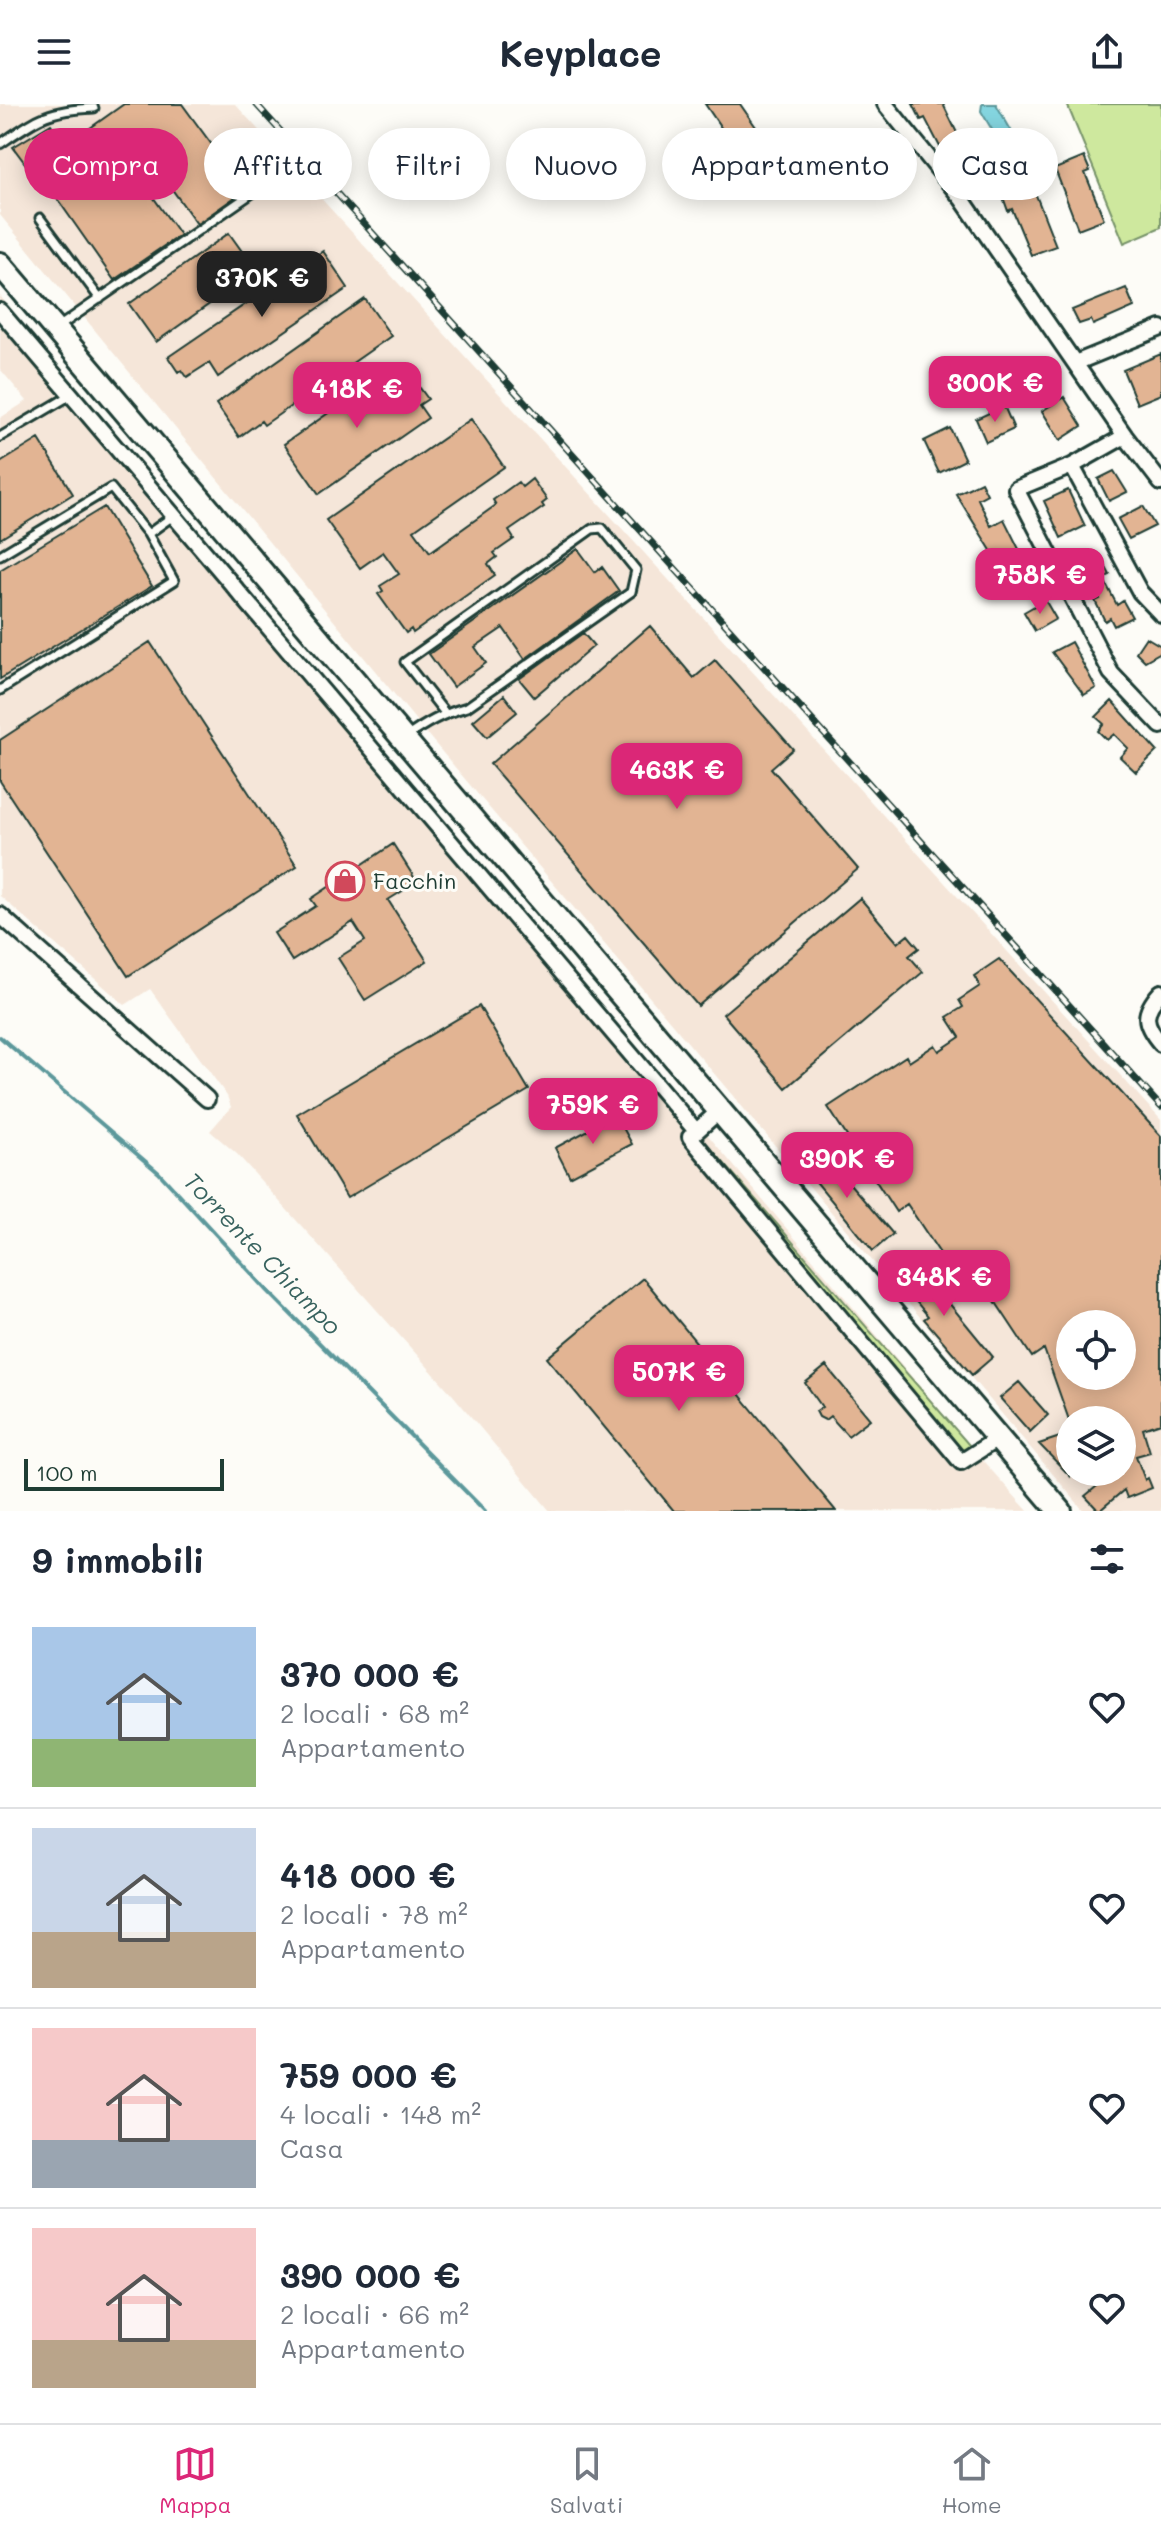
<!DOCTYPE html>
<html lang="it">
<meta charset="utf-8">
<style>
body{margin:0;font-family:Mali,sans-serif;background:#f2f2f3;color:#1f2937;height:100vh;display:flex;flex-direction:column;font-size:30px;white-space:nowrap}
*{box-sizing:border-box;margin:0}
p{font-size:26px;color:#747a83}
.icon{flex:none;width:44px;height:44px;fill:none;stroke:currentColor;stroke-width:2;stroke-linecap:round;stroke-linejoin:round}
.map{position:relative;height:1407px;overflow:hidden}
.side{display:flex;flex-direction:column;background:#fff;flex:1}
.side>*{flex:none}
.top-card{position:absolute;left:24px;top:24px;width:1114px;height:72px;display:flex;gap:16px}
.tools{position:absolute;left:1056px;top:1206px;display:grid;gap:16px}
.tools a{display:grid;place-items:center;width:80px;height:80px;border-radius:50%;background:#fff;box-shadow:0 4px 20px #0003;font-size:40px}
.scale{position:absolute;left:24px;bottom:20px;width:200px;box-sizing:border-box;padding-left:8px;border:4px solid #1f3d34;border-top:0;font-size:22px;line-height:28px;white-space:nowrap;color:#1f3d34;-webkit-text-stroke:6px #fdfcf7;paint-order:stroke}
.price{position:absolute;translate:-50% -68px;padding:0 18px;border-radius:16px;background:#db2777;color:#fff;font-size:26px;line-height:52px;filter:drop-shadow(0 2px 4px #0008)}
.price::after{content:'';position:absolute;left:50%;top:48px;width:24px;height:18px;margin-left:-12px;background:inherit;clip-path:polygon(0 0,100% 0,50% 100%)}
.price.on{background:#222;color:#fff}
ul{padding:0;list-style:none}
li{display:flex;align-items:center;gap:24px;height:200px;padding:0 32px}
li+li{border-top:2px solid #e0e1e3}
li span{display:grid;place-items:center;flex:none;width:224px;height:160px;border-radius:0px;color:#555}
li>.icon{margin-inline-start:auto}
span .icon{width:96px;height:96px;fill:#fffc;stroke-width:1}
li b{font-size:34px}
h2{display:flex;justify-content:space-between;align-items:center;height:96px;padding:0 32px;font-size:34px}
.pill{padding:0 28px;border-radius:36px;background:#fff;box-shadow:0 4px 20px #0003;font-size:28px;line-height:72px}
.pill.on{background:#db2777;color:#fff}
header{display:flex;justify-content:space-between;align-items:center;height:104px;padding:0 32px;background:#fff;font-size:36px;font-weight:800}
.menu{display:flex;justify-content:space-around;align-items:center;height:112px;border-top:2px solid #e0e1e3;background:#fff;font-size:22px;color:#747a83}
.menu a{display:grid;justify-items:center;gap:4px}
.menu .on{color:#db2777}
.map>svg:first-child{display:block}
.built{fill:#f5e6d9;fill-rule:evenodd}
.green{fill:#cee89e;stroke:#769269;stroke-width:2}
.water{fill:#84d5df;stroke:#5c989b;stroke-width:2}
.lines{fill:none;stroke-linecap:round;stroke-linejoin:round}
.stream{stroke:#5c989b;stroke-width:4}
.building{fill:#e2b493;stroke:#1f3d34;stroke-width:2;fill-rule:evenodd}
.lane-casing{stroke:#1f3d34;stroke-width:13}
.street-casing{stroke:#1f3d34;stroke-width:20}
.primary-casing{stroke:#1f3d34;stroke-width:28}
.lane{stroke:#fdfcf7;stroke-width:7}
.street{stroke:#fdfcf7;stroke-width:14}
.primary{stroke:#fdfcf7;stroke-width:22}
.rail-casing{stroke:#1f3d34;stroke-width:7}
.rail{stroke:#fdfcf7;stroke-width:4;stroke-dasharray:12;stroke-linecap:butt}
.labels{text-anchor:middle;stroke-width:6;stroke-linejoin:round;paint-order:stroke}
.poi-label{font-size:22px;fill:#1f3d34;stroke:#fdfcf7;text-anchor:start}
.water-label{font-size:24px;font-style:italic;fill:#38635f;stroke:#fdfcf7}
</style>
<header><svg class="icon" aria-label="menu" viewBox="0 0 24 24"><path d="M4 6h16M4 12h16M4 18h16"/></svg>Keyplace<svg class="icon" aria-label="share" viewBox="0 0 24 24"><path d="M12 15V3M7 8l5-5 5 5M5 13v7h14v-7"/></svg></header>
<div class="map">
<svg width="1161" height="1407" viewBox="0 0 1161 1407">
<rect width="100%" height="100%" fill="#fdfcf7"/>
<filter id="ink" filterUnits="userSpaceOnUse"><feTurbulence type="fractalNoise" baseFrequency=".0125" numOctaves="2"/><feDisplacementMap in="SourceGraphic" scale="16" xChannelSelector="R" yChannelSelector="G"/><feConvolveMatrix kernelMatrix="1 2 1 2 8 2 1 2 1" color-interpolation-filters="sRGB"/></filter>
<g filter="url(#ink)">
<!-- built -->
<path class="built" d="M0,0H235L1161,1016V1407H1084L432,636L0,111ZM1070,1220H1122V1272H1070ZM1070,1316H1122V1368H1070Z
M0,192L976,1349L1028,1407H550L452,1290L237,1050L210,1027L231,1003L227,992L150,885L125,901L0,792V314L27,297L0,265Z"/>
<!-- green -->
<path class="green" d="M1067,0H1161V123L1124,139Z
M696,1027L976,1349L961,1358L690,1033Z"/>
<!-- water -->
<path class="water" d="M982,0H996L1012,28L998,36L981,7Z"/>
<g class="lines">
<!-- stream -->
<path class="stream" d="M0,933L159,1069L266,1185L485,1407"/>
</g>
<!-- building -->
<path class="building" d="M124,0H182L245,86L197,120L138,38L122,49L180,131L114,176L35,63L30,66L13,43L51,20L66,41Z
M705,0H740L767,39L743,56Z
M913,0H943L959,33L940,43L925,14L921,16Z
M1084,53L1090,67L1085,69L1104,115L1078,125L1055,65Z
M1032,81L1056,142L1031,151L1012,105L1008,107L1003,93Z
M229,129L256,167L156,238L129,200Z
M323,147L348,184L218,273L209,259L187,273L182,266L178,268L168,253Z
M1126,184L1134,203L1093,221L1091,216L1079,220L1072,206Z
M365,195L391,232L264,321L261,317L239,333L216,300Z
M1161,250V290L1137,300L1123,266Z
M393,264L411,290L420,284L428,295L419,301L428,314L319,390L284,340Z
M1064,293L1082,322L1060,336L1042,307Z
M1004,302L1014,325L986,338L976,315Z
M471,315L504,363L414,426L430,448L496,401L493,396L518,378L522,383L532,375L547,396L542,400L544,403L509,427L514,435L494,449L497,453L488,460L495,471L413,529L411,525L406,529L378,490L383,487L380,482L399,470L383,448L360,464L326,416Z
M950,324L965,356L939,369L924,337Z
M39,335L73,390L0,435V359Z
M1114,367L1127,388L1109,397L1098,375Z
M981,378L987,390L978,395L991,422L1004,415L1034,475L1015,485L956,390Z
M1068,386L1085,422L1061,434L1044,397Z
M1143,402L1155,422L1129,435L1118,415Z
M104,403L152,482L0,575V466Z
M578,445L595,468L602,463L619,487L525,555L503,524L475,543L486,559L453,583L429,550Z
M1100,452L1110,471L1103,474L1117,501L1123,497L1132,513L1114,522L1110,514L1105,517L1095,497L1100,495L1083,461Z
M1045,496L1056,515L1035,527L1024,508Z
M650,522L694,574L715,556L793,645L771,664L858,765L698,902L490,660Z
M583,529L594,542L534,593L519,575Z
M1146,533L1161,542V548L1145,557L1136,548Z
M150,538L297,762L128,872L0,677V636Z
M1071,538L1096,584L1084,591L1052,548Z
M504,591L517,608L487,633L473,617Z
M1112,597L1157,647L1136,668L1120,653L1128,644L1114,630L1107,636L1098,627L1104,620L1096,613Z
M393,740L417,778L388,796L427,857L365,896L338,854L365,837L353,818L292,857L274,829L316,802L311,795Z
M860,794L898,839L908,831L919,844L909,852L923,868L786,984L723,910Z
M999,855L1161,1032V1319L1143,1325L1150,1348L1136,1352L1145,1376L1148,1374L1152,1384L1127,1394L1124,1386L1099,1407L1085,1392L1114,1368H1122V1316H1069L1044,1245L1032,1253L983,1179L967,1190L907,1100L896,1108L828,1003L906,952L909,958L935,941L939,947L960,933L947,913L963,903L959,896L980,882L974,872ZM1070,1220H1122V1272H1070Z
M479,902L529,986L347,1094L297,1010Z
M616,1011L632,1040L570,1073L555,1044Z
M828,1048L841,1063L838,1066L893,1130L873,1147L799,1057L811,1049L818,1057Z
M913,1155L993,1253L972,1271L924,1215L928,1212L894,1171Z
M643,1174L836,1407H674L547,1254Z
M826,1262L870,1315L848,1332L830,1312L825,1316L819,1313L816,1307L822,1303L805,1279Z
M1019,1278L1048,1311L1030,1328L1000,1294Z
M1066,1331L1070,1336V1372L1039,1340Z"/>
<g class="lines">
<defs>
<path id="lane" d="M0,40C38,14 47,6 94,4
M40,114L100,195
M57,224L261,83
M0,333L71,291
M148,430L173,412
M0,451L111,384L148,430L174,477L0,586
M405,634C426,619 442,610 467,603L631,488L636,466L602,424L592,425L405,558L445,609"/>
<path id="street" d="M885,0L962,95L1125,332L1161,379
M0,207L696,1027
M1075,259L1161,224
M1125,332L1072,362L1016,385L1111,569L1161,622
M1072,362L1140,488L1161,510
M0,811L207,995
M1161,888C1142,909 1143,919 1161,940
M719,1007L690,1033L961,1358L997,1335"/>
<path id="primary" d="M0,160L1060,1407"/>
</defs>
<!-- lane casing -->
<use href="#lane" class="lane-casing"/>
<!-- street casing -->
<use href="#street" class="street-casing"/>
<!-- primary casing -->
<use href="#primary" class="primary-casing"/>
<!-- lane -->
<use href="#lane" class="lane"/>
<!-- street -->
<use href="#street" class="street"/>
<!-- primary -->
<use href="#primary" class="primary"/>
<defs>
<path id="rail" d="M256,0L1161,1003"/>
</defs>
<!-- rail casing -->
<use href="#rail" class="rail-casing"/>
<!-- rail -->
<use href="#rail" class="rail"/>
</g>
</g>
<!-- icons -->
<defs>
<symbol id="shop-ring" viewBox="-11 -11 22 22"><circle r="9.5" fill="#fdfcf7" stroke="#d1495b" stroke-width="1.5"/><path d="M-5-2.5h2.3a2.7 3.5 0 0 1 5.4 0H5L5.5 6h-11ZM-1.5-2.5h3a1.5 2.3 0 0 0-3 0Z" fill="#d1495b"/></symbol>
</defs>
<g fill-rule="evenodd">
<use href="#shop-ring" x="323" y="755" width="44" height="44"/>
</g>
<g class="labels">
<!-- poi labels -->
<g class="poi-label">
<text x="373" y="785">Facchin</text>
</g>
<!-- water labels -->
<g class="water-label">
<text transform="translate(262 1150) rotate(46)" y="8">Torrente Chiampo</text>
</g>
</g>
</svg>
<div class="tools">
<a><svg class="icon" aria-label="locate" viewBox="0 0 24 24"><circle cx="12" cy="12" r="6"/><path d="M12 2v4M12 18v4M2 12h4M18 12h4"/></svg></a>
<a><svg class="icon" aria-label="layers" viewBox="0 0 24 24"><path d="M12 4l9 5-9 5-9-5zM3 14l9 5 9-5"/></svg></a>
</div>
<div class="scale">100 m</div>
<b class="price on" style="left:262px;top:215px">370K €</b>
<b class="price" style="left:995px;top:320px">300K €</b>
<b class="price" style="left:357px;top:326px">418K €</b>
<b class="price" style="left:1040px;top:512px">758K €</b>
<b class="price" style="left:677px;top:707px">463K €</b>
<b class="price" style="left:593px;top:1042px">759K €</b>
<b class="price" style="left:847px;top:1096px">390K €</b>
<b class="price" style="left:944px;top:1214px">348K €</b>
<b class="price" style="left:679px;top:1309px">507K €</b>
<div class="top-card">
<a class="pill on">Compra</a>
<a class="pill">Affitta</a>
<a class="pill">Filtri</a>
<a class="pill">Nuovo</a>
<a class="pill">Appartamento</a>
<a class="pill">Casa</a>
</div>
</div>
<section class="side">
<h2>9 immobili<svg class="icon" aria-label="filters" viewBox="0 0 24 24"><path d="M4 7h16M4 17h16"/><circle cx="9" cy="7" r="2"/><circle cx="15" cy="17" r="2"/></svg></h2>
<ul>
<li><span style="background:linear-gradient(#a9c7e8 70%,#8fb573 0)"><svg class="icon" aria-label="home" viewBox="0 0 24 24"><path d="M3 11l9-7 9 7M6 9v11h12V9"/></svg></span><div><b>370 000 €</b><p>2 locali · 68 m²</p><p>Appartamento</p></div><svg class="icon" aria-label="heart" viewBox="0 0 24 24"><path d="M12 20l-8-8c-3-5 5-10 8-4 3-6 11-1 8 4z"/></svg></li>
<li><span style="background:linear-gradient(#c9d6e8 65%,#b9a48a 0)"><svg class="icon" aria-label="home" viewBox="0 0 24 24"><path d="M3 11l9-7 9 7M6 9v11h12V9"/></svg></span><div><b>418 000 €</b><p>2 locali · 78 m²</p><p>Appartamento</p></div><svg class="icon" aria-label="heart" viewBox="0 0 24 24"><path d="M12 20l-8-8c-3-5 5-10 8-4 3-6 11-1 8 4z"/></svg></li>
<li><span style="background:linear-gradient(#f6c9c9 70%,#9aa5b1 0)"><svg class="icon" aria-label="home" viewBox="0 0 24 24"><path d="M3 11l9-7 9 7M6 9v11h12V9"/></svg></span><div><b>759 000 €</b><p>4 locali · 148 m²</p><p>Casa</p></div><svg class="icon" aria-label="heart" viewBox="0 0 24 24"><path d="M12 20l-8-8c-3-5 5-10 8-4 3-6 11-1 8 4z"/></svg></li>
<li><span style="background:linear-gradient(#f6c9c9 70%,#b9a48a 0)"><svg class="icon" aria-label="home" viewBox="0 0 24 24"><path d="M3 11l9-7 9 7M6 9v11h12V9"/></svg></span><div><b>390 000 €</b><p>2 locali · 66 m²</p><p>Appartamento</p></div><svg class="icon" aria-label="heart" viewBox="0 0 24 24"><path d="M12 20l-8-8c-3-5 5-10 8-4 3-6 11-1 8 4z"/></svg></li>
</ul>
</section>
<nav class="menu">
<a class="on"><svg class="icon" aria-label="map" viewBox="0 0 24 24"><path d="M3 6l6-2 6 2 6-2v14l-6 2-6-2-6 2zM9 4v14M15 6v14"/></svg>Mappa</a>
<a><svg class="icon" aria-label="saved" viewBox="0 0 24 24"><path d="M7 4h10v16l-5-4-5 4z"/></svg>Salvati</a>
<a><svg class="icon" aria-label="home" viewBox="0 0 24 24"><path d="M3 11l9-7 9 7M6 9v11h12V9"/></svg>Home</a>
</nav>
